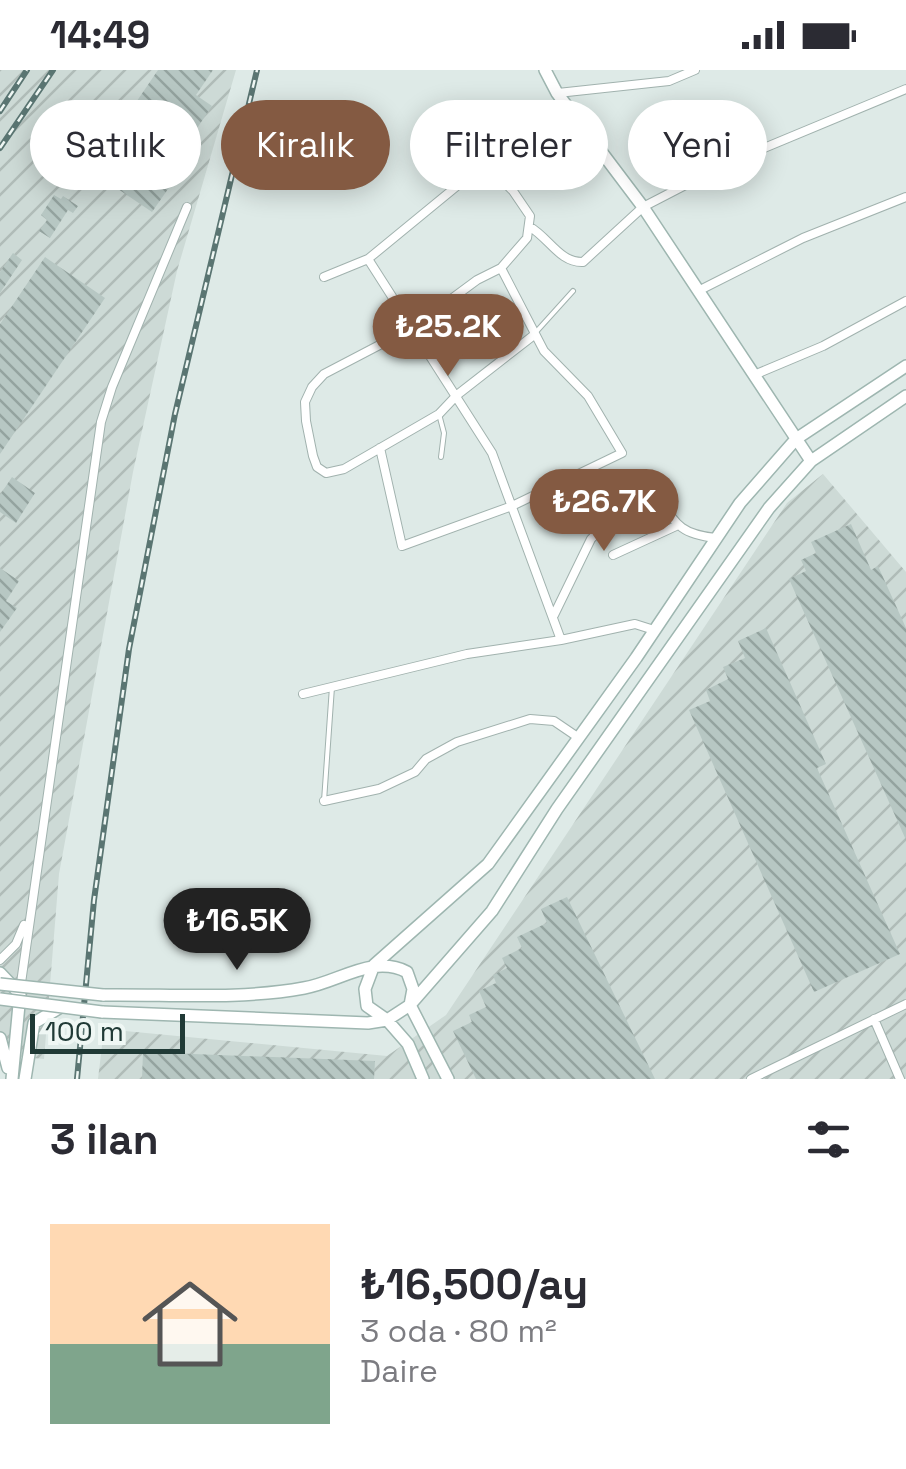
<!DOCTYPE html>
<html lang="tr">
<meta charset="utf-8">
<style>
body{margin:0;font-family:"Space Grotesk",sans-serif;background:#f7f7f7;color:#2b2b33;height:100vh;display:flex;flex-direction:column;font-size:38px;white-space:nowrap}
*{box-sizing:border-box;margin:0}
p{font-size:32px;color:#7c7c81}
.icon{flex:none;width:55px;height:55px;fill:none;stroke:currentColor;stroke-width:2;stroke-linecap:round;stroke-linejoin:round}
.map{position:relative;height:1009px;overflow:hidden}
.details{display:flex;flex-direction:column;background:#fff;flex:1}
.details>*{flex:none}
.hud{position:absolute;left:30px;top:30px;width:848px;height:90px;display:flex;gap:20px}
.scale{position:absolute;left:30px;bottom:25px;width:155px;box-sizing:border-box;padding-left:10px;border:5px solid #203a36;border-top:0;font-size:28px;line-height:35px;white-space:nowrap;color:#203a36;-webkit-text-stroke:8px #eff7f4;paint-order:stroke}
.price{position:absolute;translate:-50% -85px;padding:0 22px;border-radius:35px;background:#845a42;color:#fff;font-size:32px;line-height:65px;filter:drop-shadow(0 2px 5px #0008)}
.price::after{content:'';position:absolute;left:50%;top:60px;width:30px;height:22px;margin-left:-15px;background:inherit;clip-path:polygon(0 0,100% 0,50% 100%)}
.price.active{background:#222;color:#fff}
ul{padding:0;list-style:none}
li{display:flex;align-items:center;gap:30px;height:250px;padding:0 50px}
li span{display:grid;place-items:center;flex:none;width:280px;height:200px;border-radius:0px;color:#555}
li>.icon{margin-inline-start:auto}
span .icon{width:120px;height:120px;fill:#fffc;stroke-width:1}
li b{font-size:42px}
h2{display:flex;justify-content:space-between;align-items:center;height:120px;padding:0 50px;font-size:42px}
.tag{padding:0 35px;border-radius:45px;background:#fff;box-shadow:0 5px 25px #0003;font-size:35px;line-height:90px}
.tag.active{background:#845a42;color:#fff}
.status{display:flex;justify-content:space-between;align-items:center;height:70px;padding:0 50px;background:#fff;direction:ltr}
.status svg{height:28px;fill:currentColor}
.map>svg:first-child{display:block}
.industrial{fill:url(#industrial-furrows)}
.building{fill:url(#building-back-hatch)}
.lines{fill:none;stroke-linecap:round;stroke-linejoin:round}
.lane-casing{stroke:#a1b2ae;stroke-width:6}
.street-casing{stroke:#a1b2ae;stroke-width:10}
.secondary-casing{stroke:#9eb6b0;stroke-width:14}
.lane{stroke:#fff;stroke-width:4}
.street{stroke:#fff;stroke-width:8}
.secondary{stroke:#fff;stroke-width:11}
.rail-casing{stroke:#5a7572;stroke-width:6}
.rail{stroke:#eff7f4;stroke-width:2.5;stroke-dasharray:8;stroke-linecap:butt}
.secondary-bridge-casing{stroke:#9eb6b0;stroke-width:14;stroke-linecap:butt}
.secondary-bridge{stroke:#fff;stroke-width:11}
</style>
<div class="status"><b>14:49</b><svg viewBox="0 0 49 12"><path d="M0 12V9h3v3zM5 12V6h3v6zM10 12V3h3v9zM15 12V0h3v12zM26 1h20v11H26zM47 4h2v5h-2z"/></svg></div>
<div class="map">
<svg width="906" height="1009" viewBox="0 0 906 1009">
<defs>
<pattern id="industrial-furrows" width="10" height="10" patternUnits="userSpaceOnUse" patternTransform="scale(2.5)"><rect width="10" height="10" fill="#cddad6"/><path d="M-1 1l2-2M0 10L10 0M9 11l2-2" fill="none" stroke="#b0bcb8"/></pattern>
<pattern id="building-back-hatch" width="6" height="6" patternUnits="userSpaceOnUse" patternTransform="scale(2.5)"><rect width="6" height="6" fill="#b7c7c3"/><path d="M-1 5l2 2M0 0l6 6M5-1l2 2" fill="none" stroke="#94a39f"/></pattern>
</defs>
<rect width="100%" height="100%" fill="#deeae7"/>
<!-- industrial -->
<path class="industrial" d="M0,0H236L177,201L133,402L59,804L44,989L0,985Z
M823,404L906,502V1009H98L104,959L387,986L446,945L787,433Z"/>
<!-- building -->
<path class="building" d="M158,0H213L196,25L212,36L166,104L175,109L152,142L90,100Z
M54,125L61,129L63,126L78,136L73,143L68,140L50,168L39,161L47,150L41,145Z
M13,183L22,190L0,223V202Z
M45,187L105,228L0,384V254Z
M12,407L35,423L16,453L0,442V425Z
M851,454L871,500L878,496L906,558V770L789,509L806,501L801,490L816,483L811,472Z
M0,498L19,511L6,531L17,538L0,562Z
M766,558L826,694L817,698L900,884L814,922L689,640L710,631L706,620L728,609L723,597L745,588L738,571Z
M567,827L655,1009H476L453,961L472,952L469,945L486,937L479,921L496,913L493,905L507,898L502,888L522,878L517,867L547,853L541,839Z
M143,982L375,991L374,1009H142Z"/>
<g class="lines">
<defs>
<path id="lane" d="M536,262L573,221
M439,344L444,363L441,387
M324,731L332,617"/>
<path id="street" d="M558,23L669,11L695,0
M530,157C549,168 560,193 583,192L643,137L728,93L906,19
M368,189L492,383L561,570
M324,207L368,189L485,93L513,121L530,146L527,168L501,198L477,210L412,258L324,304L312,317L305,332L306,351L313,386L317,397L326,403L344,399L439,344L457,325L534,265
M698,221L803,168L906,127
M754,305L823,276L906,231
M380,378L402,476L512,436L622,383L588,326L544,281L501,198
M613,485L676,456
M554,545L591,469L604,456L657,425C676,454 679,464 716,468
M303,624L467,584L561,570L635,554L654,560
M324,731L379,719L415,702L426,689L457,672L530,649L554,651L579,668
M0,890L16,874L24,855
M20,920L101,352L112,317L187,137
M874,949L900,1009
M751,1009L906,934"/>
<path id="secondary" d="M545,0L557,23L643,137L811,391
M0,903L20,924L12,1009
M103,925C169,924 240,930 304,918C339,912 373,884 407,902L413,919L410,935L448,1009
M102,942L368,953L387,950L410,935L492,841L557,739L769,438L811,391L906,326
M0,968L8,998
M25,1009L34,953L59,938
M423,1009L408,974L387,950L367,936L365,919L374,895L488,794L636,588L740,433L796,369L906,296"/>
</defs>
<!-- lane casing -->
<use href="#lane" class="lane-casing"/>
<!-- street casing -->
<use href="#street" class="street-casing"/>
<!-- secondary casing -->
<use href="#secondary" class="secondary-casing"/>
<!-- lane -->
<use href="#lane" class="lane"/>
<!-- street -->
<use href="#street" class="street"/>
<!-- secondary -->
<use href="#secondary" class="secondary"/>
<defs>
<path id="rail" d="M0,41L27,0
M0,78L53,0
M77,1009L94,830L129,579L175,344L257,0"/>
</defs>
<!-- rail casing -->
<use href="#rail" class="rail-casing"/>
<!-- rail -->
<use href="#rail" class="rail"/>
<defs>
<path id="secondary-bridge" d="M0,914L103,925
M0,929L102,942"/>
</defs>
<!-- secondary-bridge casing -->
<use href="#secondary-bridge" class="secondary-bridge-casing"/>
<!-- secondary-bridge -->
<use href="#secondary-bridge" class="secondary-bridge"/>
</g>
</svg>
<div class="scale">100 m</div>
<b class="price" style="left:448px;top:309px">₺25.2K</b>
<b class="price" style="left:604px;top:484px">₺26.7K</b>
<b class="price active" style="left:237px;top:903px">₺16.5K</b>
<div class="hud">
<a class="tag">Satılık</a>
<a class="tag active">Kiralık</a>
<a class="tag">Filtreler</a>
<a class="tag">Yeni</a>
</div>
</div>
<section class="details">
<h2>3 ilan<svg class="icon" aria-label="filters" viewBox="0 0 24 24"><path d="M4 7h16M4 17h16"/><circle cx="9" cy="7" r="2"/><circle cx="15" cy="17" r="2"/></svg></h2>
<ul>
<li><span style="background:linear-gradient(#ffd9b3 60%,#7fa58c 0)"><svg class="icon" aria-label="home" viewBox="0 0 24 24"><path d="M3 11l9-7 9 7M6 9v11h12V9"/></svg></span><div><b>₺16,500/ay</b><p>3 oda · 80 m²</p><p>Daire</p></div></li>
</ul>
</section>
